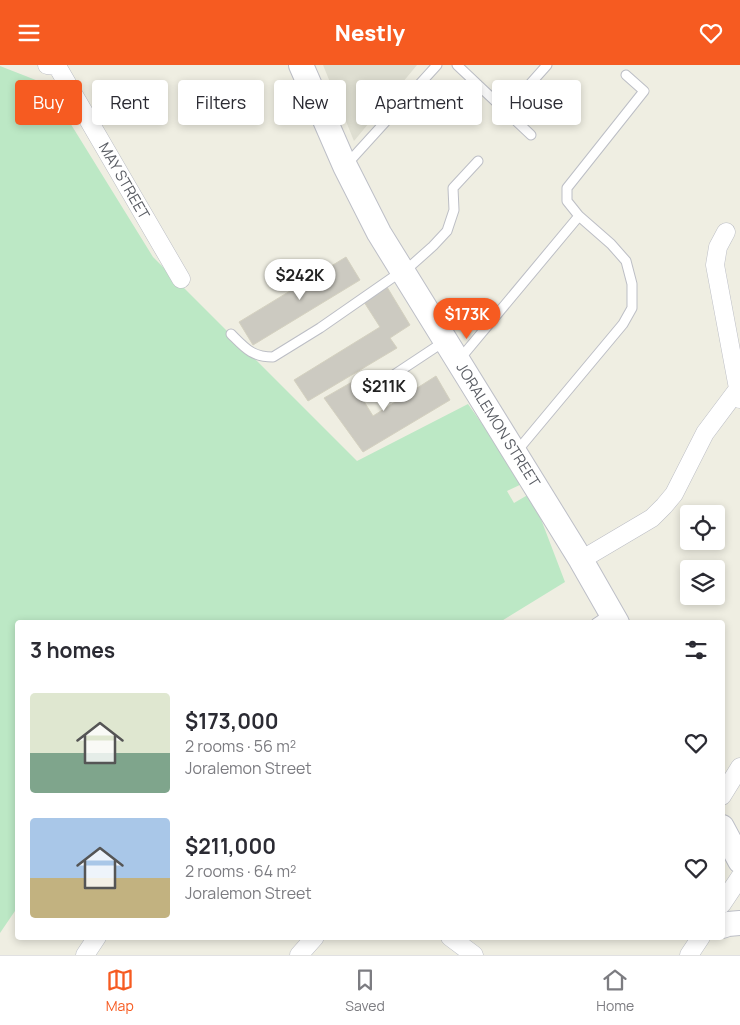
<!DOCTYPE html>
<meta charset="utf-8">
<style>
body{margin:0;font-family:Manrope,sans-serif;background:#f2f2f3;color:#2b2b33;height:100vh;display:flex;flex-direction:column;font-size:19px;white-space:nowrap}
*{box-sizing:border-box;margin:0}
p{font-size:16px;color:#7c7c81}
.icon{flex:none;width:28px;height:28px;fill:none;stroke:currentColor;stroke-width:2;stroke-linecap:round;stroke-linejoin:round}
.map{position:relative;flex:1;overflow:hidden}
.side{position:absolute;left:15px;top:555px;width:710px;height:320px;display:flex;flex-direction:column;background:#fff;border-radius:5px;box-shadow:0 2px 8px #0003}
.side>*{flex:none}
.guide{position:absolute;left:15px;top:15px;width:710px;height:45px;display:flex;gap:10px}
.controls{position:absolute;left:680px;top:440px;display:grid;gap:10px}
.controls a{display:grid;place-items:center;width:45px;height:45px;border-radius:5px;background:#fff;box-shadow:0 2px 8px #0003;font-size:25px}
.price{position:absolute;translate:-50% -42px;padding:0 11px;border-radius:18px;background:#fff;color:#222;font-size:16px;line-height:32px;filter:drop-shadow(0 1px 2px #0008)}
.price::after{content:'';position:absolute;left:50%;top:30px;width:15px;height:11px;margin-left:-8px;background:inherit;clip-path:polygon(0 0,100% 0,50% 100%)}
.price.active{background:#f65b21;color:#fff}
ul{padding:0;list-style:none}
li{display:flex;align-items:center;gap:15px;height:125px;padding:0 15px}
li span{display:grid;place-items:center;flex:none;width:140px;height:100px;border-radius:5px;color:#555}
li>.icon{margin-inline-start:auto}
span .icon{width:60px;height:60px;fill:#fffc;stroke-width:1}
li b{font-size:21px}
h2{display:flex;justify-content:space-between;align-items:center;height:60px;padding:0 15px;font-size:21px}
.chip{padding:0 18px;border-radius:5px;background:#fff;box-shadow:0 2px 8px #0003;font-size:18px;line-height:45px}
.chip.active{background:#f65b21;color:#fff}
header{display:flex;justify-content:space-between;align-items:center;height:65px;padding:0 15px;background:#f65b21;color:#fff;font-size:22px;font-weight:800}
.menu{display:flex;justify-content:space-around;align-items:center;height:70px;border-top:1px solid #e1e1e2;background:#fff;font-size:14px;color:#7c7c81}
.menu a{display:grid;justify-items:center;gap:2px}
.menu .active{color:#f65b21}
.map>svg:first-child{display:block}
.education{fill:#deded1}
.green{fill:#bce8c5}
.building{fill:#cccac1;stroke:#d4d1c0}
.lines{fill:none;stroke-linecap:round;stroke-linejoin:round}
.lane-casing{stroke:#bcbec5;stroke-width:11}
.street-casing{stroke:#bcbec5;stroke-width:19}
.secondary-casing{stroke:#bdbfc7;stroke-width:26}
.lane{stroke:#fff;stroke-width:9}
.street{stroke:#fff;stroke-width:18}
.secondary{stroke:#fff;stroke-width:24}
.labels{text-anchor:middle;stroke-width:4;stroke-linejoin:round;paint-order:stroke}
.street-label{font-size:15px;fill:#5a5d64;stroke:#fff}
</style>
<header><svg class="icon" aria-label="menu" viewBox="0 0 24 24"><path d="M4 6h16M4 12h16M4 18h16"/></svg>Nestly<svg class="icon" aria-label="heart" viewBox="0 0 24 24"><path d="M12 20l-8-8c-3-5 5-10 8-4 3-6 11-1 8 4z"/></svg></header>
<div class="map">
<svg width="740" height="890" viewBox="0 0 740 890">
<rect width="100%" height="100%" fill="#efeee2"/>
<!-- education -->
<path class="education" d="M323,0H417L354,76Z"/>
<!-- green -->
<path class="green" d="M0,1L46,19L153,192L357,396L468,339L524,418L507,426L514,438L531,428L565,517L500,557L18,558L17,843L0,868Z"/>
<!-- building -->
<path class="building" d="M346,192L360,215L253,280L239,257Z
M387,222L410,260L390,273L397,283L308,336L294,315L380,262L364,237Z
M436,311L450,335L363,387L324,333L352,317L373,351Z"/>
<g class="lines">
<defs>
<path id="lane" d="M457,0L531,70
M506,46L547,0
M347,99L437,0
M405,206L433,181L447,166L454,145L453,123L478,96
M231,269C245,283 252,292 273,292L320,263L402,206
M459,295L579,151
M374,323L445,276
M517,386L623,259L632,243V219L626,196L611,179L579,151L567,136V123L644,26L626,10
M596,558L611,548"/>
<path id="street" d="M47,0L57,1L181,214
M726,167L718,182L715,200L740,334
M581,495L652,453L664,441L674,429L705,368L738,324
M722,731L740,702
M722,839L740,812
M450,872L474,890
M85,890L97,872
M299,890L315,872
M689,890L701,872"/>
<path id="secondary" d="M301,0L345,101L379,168L581,495L617,558
M722,762L740,796
M722,861L728,859L740,858"/>
</defs>
<!-- lane casing -->
<use href="#lane" class="lane-casing"/>
<!-- street casing -->
<use href="#street" class="street-casing"/>
<!-- secondary casing -->
<use href="#secondary" class="secondary-casing"/>
<!-- lane -->
<use href="#lane" class="lane"/>
<!-- street -->
<use href="#street" class="street"/>
<!-- secondary -->
<use href="#secondary" class="secondary"/>
</g>
<g class="labels">
<!-- street labels -->
<g class="street-label">
<text transform="translate(124 116) rotate(60)" y="5">MAY STREET</text>
<text transform="translate(498 360) rotate(58)" y="5">JORALEMON STREET</text>
</g>
</g>
</svg>
<div class="controls">
<a><svg class="icon" aria-label="locate" viewBox="0 0 24 24"><circle cx="12" cy="12" r="6"/><path d="M12 2v4M12 18v4M2 12h4M18 12h4"/></svg></a>
<a><svg class="icon" aria-label="layers" viewBox="0 0 24 24"><path d="M12 4l9 5-9 5-9-5zM3 14l9 5 9-5"/></svg></a>
</div>
<b class="price" style="left:300px;top:236px">$242K</b>
<b class="price active" style="left:467px;top:275px">$173K</b>
<b class="price" style="left:384px;top:347px">$211K</b>
<div class="guide">
<a class="chip active">Buy</a>
<a class="chip">Rent</a>
<a class="chip">Filters</a>
<a class="chip">New</a>
<a class="chip">Apartment</a>
<a class="chip">House</a>
</div>
<section class="side">
<h2>3 homes<svg class="icon" aria-label="filters" viewBox="0 0 24 24"><path d="M4 7h16M4 17h16"/><circle cx="9" cy="7" r="2"/><circle cx="15" cy="17" r="2"/></svg></h2>
<ul>
<li><span style="background:linear-gradient(#dfe7d0 60%,#7fa58c 0)"><svg class="icon" aria-label="home" viewBox="0 0 24 24"><path d="M3 11l9-7 9 7M6 9v11h12V9"/></svg></span><div><b>$173,000</b><p>2 rooms · 56 m²</p><p>Joralemon Street</p></div><svg class="icon" aria-label="heart" viewBox="0 0 24 24"><path d="M12 20l-8-8c-3-5 5-10 8-4 3-6 11-1 8 4z"/></svg></li>
<li><span style="background:linear-gradient(#a9c7e8 60%,#c2b280 0)"><svg class="icon" aria-label="home" viewBox="0 0 24 24"><path d="M3 11l9-7 9 7M6 9v11h12V9"/></svg></span><div><b>$211,000</b><p>2 rooms · 64 m²</p><p>Joralemon Street</p></div><svg class="icon" aria-label="heart" viewBox="0 0 24 24"><path d="M12 20l-8-8c-3-5 5-10 8-4 3-6 11-1 8 4z"/></svg></li>
</ul>
</section>
</div>
<nav class="menu">
<a class="active"><svg class="icon" aria-label="map" viewBox="0 0 24 24"><path d="M3 6l6-2 6 2 6-2v14l-6 2-6-2-6 2zM9 4v14M15 6v14"/></svg>Map</a>
<a><svg class="icon" aria-label="saved" viewBox="0 0 24 24"><path d="M7 4h10v16l-5-4-5 4z"/></svg>Saved</a>
<a><svg class="icon" aria-label="home" viewBox="0 0 24 24"><path d="M3 11l9-7 9 7M6 9v11h12V9"/></svg>Home</a>
</nav>
